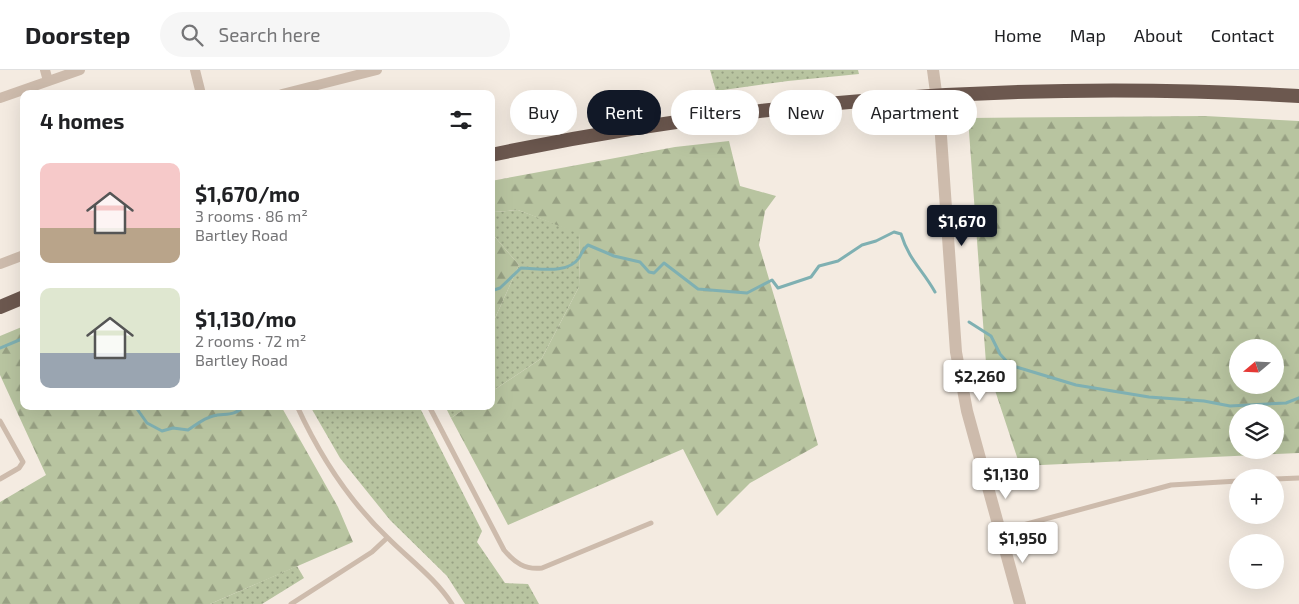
<!DOCTYPE html>
<meta charset="utf-8">
<style>
body{margin:0;font-family:"Exo 2",sans-serif;background:#f6f6f6;color:#202124;height:100vh;display:flex;flex-direction:column;font-size:19px;white-space:nowrap}
*{box-sizing:border-box;margin:0}
p{font-size:16px;color:#757577}
.icon{flex:none;width:28px;height:28px;fill:none;stroke:currentColor;stroke-width:2;stroke-linecap:round;stroke-linejoin:round}
.map{position:relative;flex:1;overflow:hidden}
.side{position:absolute;left:20px;top:20px;width:475px;height:320px;display:flex;flex-direction:column;background:#fff;border-radius:10px;box-shadow:0 5px 20px #0002}
.side>*{flex:none}
.banner{position:absolute;left:510px;top:20px;width:475px;height:45px;display:flex;gap:10px}
.needle{width:32px;rotate:251deg}
.buttons{position:absolute;left:1229px;top:269px;display:grid;gap:10px}
.buttons a{display:grid;place-items:center;width:55px;height:55px;border-radius:50%;background:#fff;box-shadow:0 5px 20px #0002;font-size:25px}
.price{position:absolute;translate:-50% -42px;padding:0 11px;border-radius:5px;background:#fff;color:#222;font-size:16px;line-height:32px;filter:drop-shadow(0 1px 2px #0008)}
.price::after{content:'';position:absolute;left:50%;top:30px;width:15px;height:11px;margin-left:-8px;background:inherit;clip-path:polygon(0 0,100% 0,50% 100%)}
.price.active{background:#111827;color:#fff}
ul{padding:0;list-style:none}
li{display:flex;align-items:center;gap:15px;height:125px;padding:0 20px}
li span{display:grid;place-items:center;flex:none;width:140px;height:100px;border-radius:10px;color:#555}
li>.icon{margin-inline-start:auto}
span .icon{width:60px;height:60px;fill:#fffc;stroke-width:1}
li b{font-size:21px}
h2{display:flex;justify-content:space-between;align-items:center;height:60px;padding:0 20px;font-size:21px}
.chip{padding:0 18px;border-radius:22px;background:#fff;box-shadow:0 5px 20px #0002;font-size:18px;line-height:45px}
.chip.active{background:#111827;color:#fff}
header{display:flex;align-items:center;gap:30px;box-sizing:border-box;height:70px;padding:0 25px;background:#fff;border-bottom:1px solid #e0e0e0}
header strong{font-size:24px}
nav{display:flex;gap:28px;margin-inline-start:auto;font-size:18px}
.search{width:350px;height:45px;background:#f6f6f6;display:flex;align-items:center;gap:12px;box-sizing:border-box;padding:0 18px;border-radius:28px;color:#757577;font-size:19px}
.map>svg:first-child{display:block}
.grass{fill:url(#grass-dots)}
.forest{fill:url(#forest-firs);fill-rule:evenodd}
.lines{fill:none;stroke-linecap:round;stroke-linejoin:round}
.stream{stroke:#7fb0b2;stroke-width:3}
.service{stroke:#cdbbac;stroke-width:5}
.minor{stroke:#cdbbac;stroke-width:10}
.tertiary{stroke:#cdbbac;stroke-width:12}
.trunk{stroke:#6c584f;stroke-width:14}
</style>
<header>
<strong>Doorstep</strong>
<div class="search"><svg class="icon" aria-label="search" viewBox="0 0 24 24"><circle cx="10" cy="10" r="6"/><path d="M15 15l6 6"/></svg>Search here</div>
<nav><a>Home</a><a>Map</a><a>About</a><a>Contact</a></nav>
</header>
<div class="map">
<svg width="1299" height="534" viewBox="0 0 1299 534">
<defs>
<pattern id="grass-dots" width="8" height="8" patternUnits="userSpaceOnUse" patternTransform="scale(1.25)"><rect width="8" height="8" fill="#b8c4a0"/><path d="M2 2h.1M6 6h.1" fill="none" stroke="#97a083" stroke-width="1.8" stroke-linecap="round"/></pattern>
<pattern id="forest-firs" width="22" height="20" patternUnits="userSpaceOnUse" patternTransform="scale(1.25)"><rect width="22" height="20" fill="#b8c4a0"/><path d="M5 1l3.5 6h-7zM16 11l3.5 6h-7z" fill="#97a083"/></pattern>
</defs>
<rect width="100%" height="100%" fill="#f4ebe1"/>
<!-- grass -->
<path class="grass" d="M710,0H858L859,4L788,11L716,21Z
M518,140L580,163L579,217L542,288L491,322V257L519,195L495,167L494,142Z
M310,336H419L482,461L477,472L505,513L528,514L539,534H465L447,506L390,450L340,388Z
M445,336H469L451,348Z
M297,496L304,508L262,534H210Z"/>
<!-- forest -->
<path class="forest" d="M1205,46L1299,51V383L1020,396L986,293L968,48ZM1238,278H1275V315H1238ZM1238,342H1275V380H1238Z
M729,71L740,116L776,126L765,141L759,175L818,375L750,413L717,446L683,379L508,455L451,348L469,336H491V322L542,288L579,217L580,164L518,140L494,142L495,167L519,195L491,257V111L675,77Z
M24,256V336H281L338,437L353,472L210,534H0V432L46,405L0,305V266Z"/>
<g class="lines">
<!-- stream -->
<path class="stream" d="M491,221L500,218L521,198C538,198 567,205 579,188C582,183 583,179 588,175L614,186L640,192L649,202L654,203L664,193L698,219L747,223L772,210L778,218L811,207L819,196L838,191L862,175L876,171L894,162L901,164C909,190 922,199 935,222
M969,252L991,266L1000,284L1010,295L1076,315L1149,327L1204,331L1230,336L1286,333L1299,328
M0,278L24,268
M135,336L147,353L162,361L173,358L188,360C196,355 204,348 213,346C225,343 234,347 244,336"/>
<!-- service -->
<path class="service" d="M297,336C319,384 350,432 388,468C410,490 435,508 452,534
M429,336L504,480C515,493 525,500 542,498L651,453
M0,351L23,392L19,398L0,409
M1275,409L1299,408
M1001,461L1171,415L1238,411
M291,534L372,482L387,468"/>
<!-- minor -->
<path class="minor" d="M45,0L48,11
M195,0L201,24
M282,24L377,0
M0,28L80,0
M0,194L24,185"/>
<!-- tertiary -->
<path class="tertiary" d="M933,0L940,52L956,282L967,341L1020,534"/>
<!-- trunk -->
<path class="trunk" d="M491,85C757,29 1028,10 1299,26
M0,237L24,227"/>
</g>
</svg>
<div class="buttons">
<a><svg class="needle" viewBox="-14 -14 28 28"><path d="M0-13l5 13h-10z" fill="#e53935"/><path d="M0 13l5-13h-10z" fill="#757577"/></svg></a>
<a><svg class="icon" aria-label="layers" viewBox="0 0 24 24"><path d="M12 4l9 5-9 5-9-5zM3 14l9 5 9-5"/></svg></a>
<a>+</a>
<a>−</a>
</div>
<b class="price active" style="left:962px;top:177px">$1,670</b>
<b class="price" style="left:980px;top:332px">$2,260</b>
<b class="price" style="left:1006px;top:430px">$1,130</b>
<b class="price" style="left:1023px;top:494px">$1,950</b>
<div class="banner">
<a class="chip">Buy</a>
<a class="chip active">Rent</a>
<a class="chip">Filters</a>
<a class="chip">New</a>
<a class="chip">Apartment</a>
</div>
<section class="side">
<h2>4 homes<svg class="icon" aria-label="filters" viewBox="0 0 24 24"><path d="M4 7h16M4 17h16"/><circle cx="9" cy="7" r="2"/><circle cx="15" cy="17" r="2"/></svg></h2>
<ul>
<li><span style="background:linear-gradient(#f6c9c9 65%,#b9a48a 0)"><svg class="icon" aria-label="home" viewBox="0 0 24 24"><path d="M3 11l9-7 9 7M6 9v11h12V9"/></svg></span><div><b>$1,670/mo</b><p>3 rooms · 86 m²</p><p>Bartley Road</p></div></li>
<li><span style="background:linear-gradient(#dfe7d0 65%,#9aa5b1 0)"><svg class="icon" aria-label="home" viewBox="0 0 24 24"><path d="M3 11l9-7 9 7M6 9v11h12V9"/></svg></span><div><b>$1,130/mo</b><p>2 rooms · 72 m²</p><p>Bartley Road</p></div></li>
</ul>
</section>
</div>
